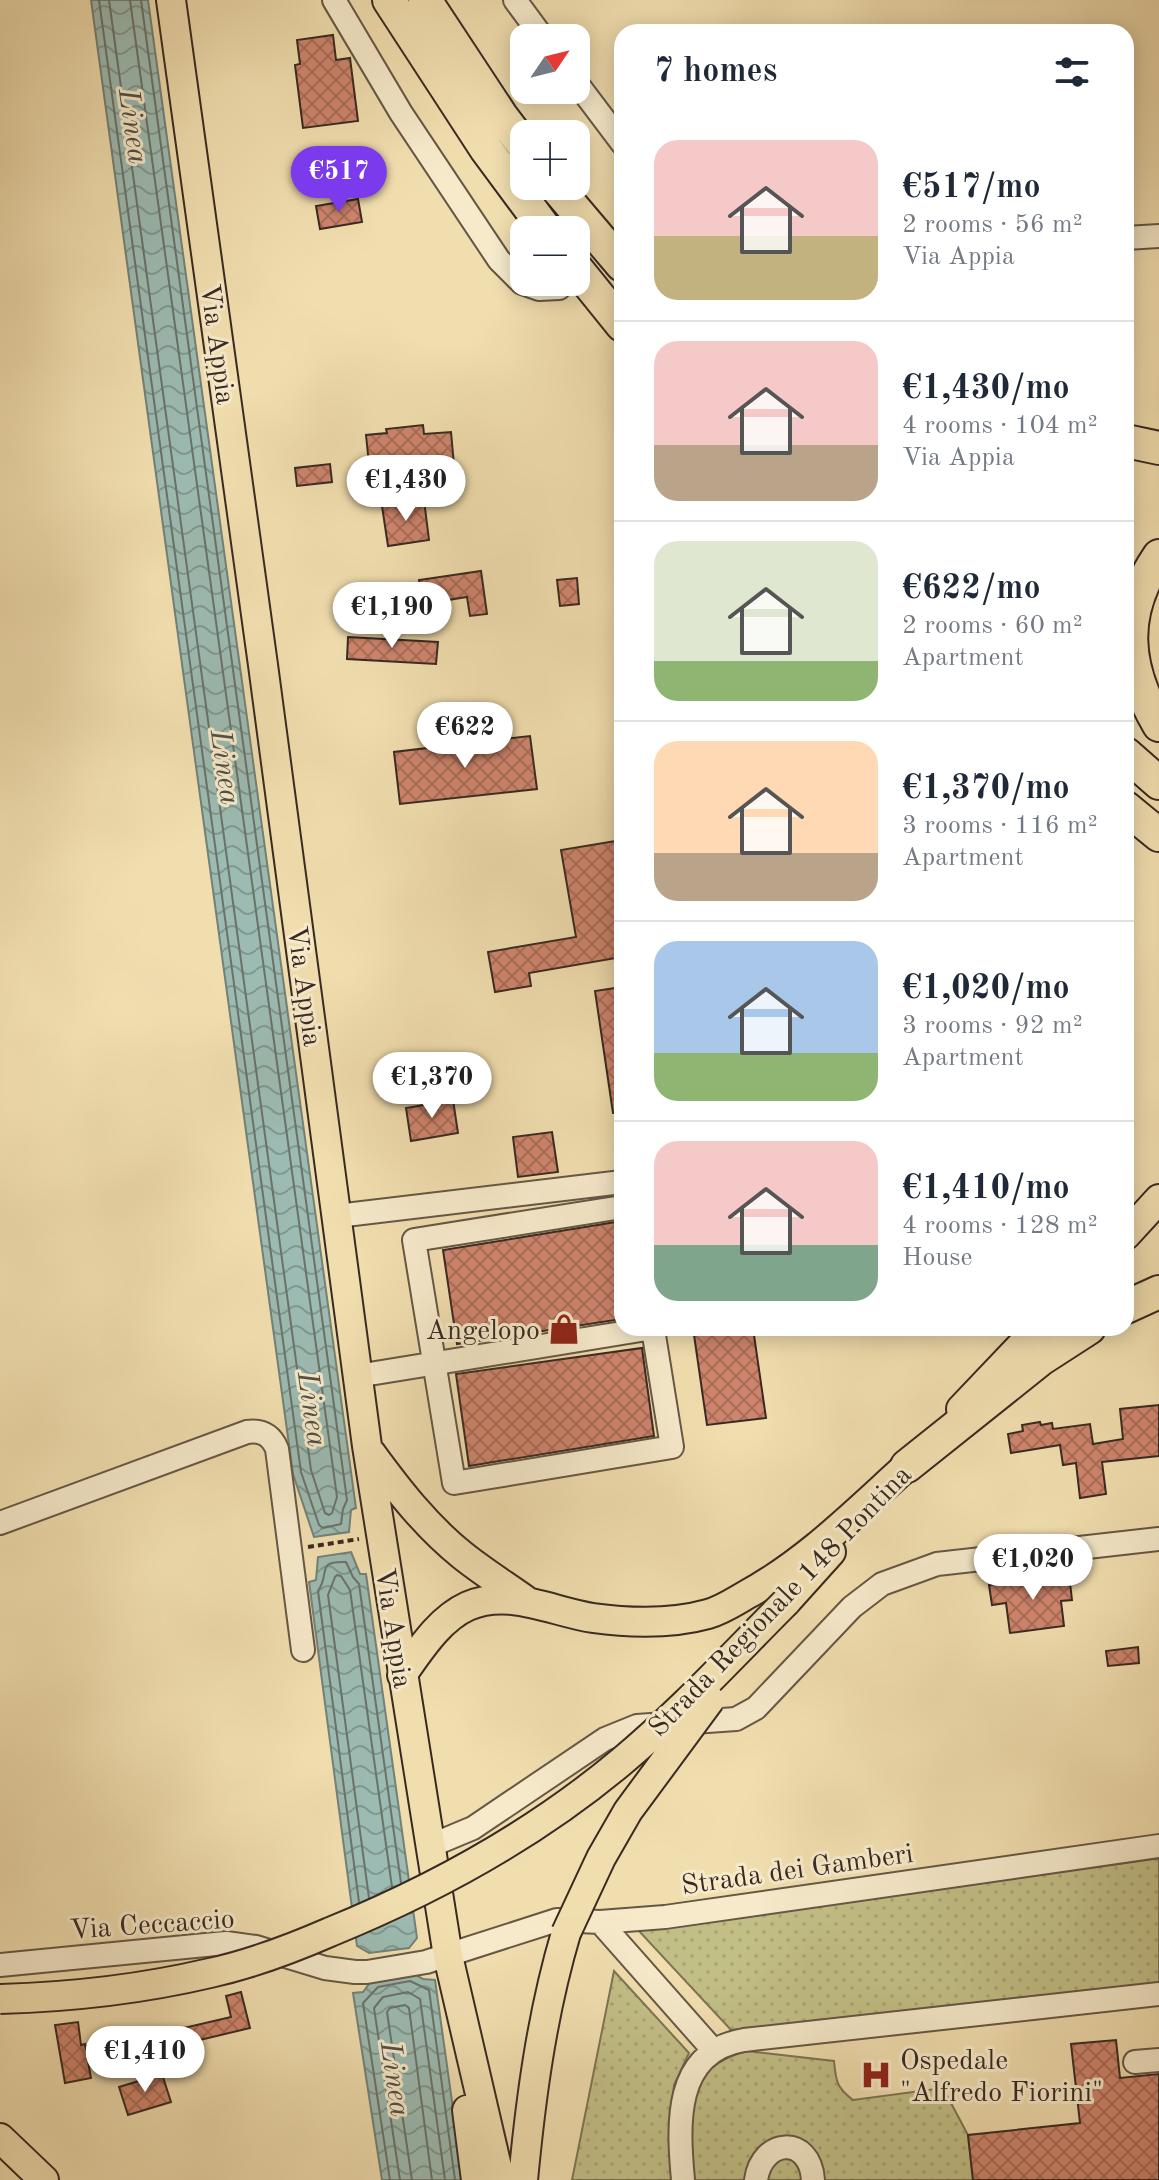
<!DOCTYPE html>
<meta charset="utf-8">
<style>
body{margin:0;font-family:"Old Standard TT",serif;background:#f2f2f3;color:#1f2937;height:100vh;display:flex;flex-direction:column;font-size:30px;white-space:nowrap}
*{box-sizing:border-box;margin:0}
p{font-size:26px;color:#747a83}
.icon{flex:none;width:44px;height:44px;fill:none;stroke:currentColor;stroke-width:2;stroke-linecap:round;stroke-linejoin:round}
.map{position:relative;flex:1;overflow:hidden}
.side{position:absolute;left:614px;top:24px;width:520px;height:1312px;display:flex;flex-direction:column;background:#fff;border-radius:24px;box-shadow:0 4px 20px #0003}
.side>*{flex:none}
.needle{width:52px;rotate:55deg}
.tools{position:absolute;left:510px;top:24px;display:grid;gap:16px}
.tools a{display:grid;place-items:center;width:80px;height:80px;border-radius:16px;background:#fff;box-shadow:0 4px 20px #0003;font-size:40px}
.price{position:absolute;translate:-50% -68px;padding:0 18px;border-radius:28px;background:#fff;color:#222;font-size:26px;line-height:52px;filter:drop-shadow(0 2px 4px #0008)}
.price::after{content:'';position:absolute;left:50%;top:48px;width:24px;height:18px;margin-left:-12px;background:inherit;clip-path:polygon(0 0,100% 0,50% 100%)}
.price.active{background:#7c3aed;color:#fff}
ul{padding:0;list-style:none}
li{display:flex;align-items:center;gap:24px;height:200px;padding:0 40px}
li+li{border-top:2px solid #e0e1e3}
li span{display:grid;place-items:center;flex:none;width:224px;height:160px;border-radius:24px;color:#555}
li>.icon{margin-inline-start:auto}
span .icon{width:96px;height:96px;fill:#fffc;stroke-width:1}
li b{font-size:34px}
h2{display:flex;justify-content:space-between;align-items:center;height:96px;padding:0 40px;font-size:34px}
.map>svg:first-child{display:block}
.green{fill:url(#green-dots);stroke:#7d7454;stroke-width:2}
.water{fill:url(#water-waves);stroke:#748178;stroke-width:2}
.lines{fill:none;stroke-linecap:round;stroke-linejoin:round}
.shore{stroke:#6a726a;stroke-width:2}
.building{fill:url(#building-cross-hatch);stroke:#382a22;stroke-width:2}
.minor-casing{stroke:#665745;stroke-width:26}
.major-casing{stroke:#382a22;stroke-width:32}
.highway-casing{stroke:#382a22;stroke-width:36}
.path{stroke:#382a22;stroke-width:4;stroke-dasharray:6 4;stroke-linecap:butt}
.minor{stroke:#f6eacb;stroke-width:22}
.major{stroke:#f1deaf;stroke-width:28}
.highway{stroke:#f1deaf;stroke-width:32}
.major-bridge-casing{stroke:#382a22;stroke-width:32;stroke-linecap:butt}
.major-bridge{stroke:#f1deaf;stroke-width:28}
.labels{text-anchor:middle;stroke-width:6;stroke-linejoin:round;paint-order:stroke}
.street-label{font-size:28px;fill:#382a22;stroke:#f6eacb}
.poi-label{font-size:28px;fill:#382a22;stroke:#f6eacb;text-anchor:end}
.water-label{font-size:30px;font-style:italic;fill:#514e46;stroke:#f6eacb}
</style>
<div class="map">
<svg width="1159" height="2180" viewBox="0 0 1159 2180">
<defs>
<pattern id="green-dots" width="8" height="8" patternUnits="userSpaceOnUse" patternTransform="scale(2)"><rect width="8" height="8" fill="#c2bf86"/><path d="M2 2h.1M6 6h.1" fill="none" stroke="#a7a473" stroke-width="1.8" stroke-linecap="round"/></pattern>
<pattern id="water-waves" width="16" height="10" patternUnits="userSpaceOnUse" patternTransform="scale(2)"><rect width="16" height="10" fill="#9cbbb2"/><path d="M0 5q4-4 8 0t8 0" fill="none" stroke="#809890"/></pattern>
<pattern id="building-cross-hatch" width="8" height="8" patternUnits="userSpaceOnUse" patternTransform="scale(2)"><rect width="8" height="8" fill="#cf856d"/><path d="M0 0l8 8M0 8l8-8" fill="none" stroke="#a96d59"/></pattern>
</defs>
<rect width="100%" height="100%" fill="#f1deaf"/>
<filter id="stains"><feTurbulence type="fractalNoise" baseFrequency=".0025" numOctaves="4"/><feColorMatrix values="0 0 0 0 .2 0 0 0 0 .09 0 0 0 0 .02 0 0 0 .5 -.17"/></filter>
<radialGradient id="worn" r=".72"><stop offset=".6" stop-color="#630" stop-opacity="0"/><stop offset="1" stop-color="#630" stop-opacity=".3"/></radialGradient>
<!-- green -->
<path class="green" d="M1159,1858V1985L731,2030L638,1930Z
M614,1971L689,2053L674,2085L670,2143L674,2180H572Z
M747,2051L834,2061C836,2081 836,2087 853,2100L943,2088L968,2135L973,2180H694C687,2122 678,2069 747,2051Z"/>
<!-- water -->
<path class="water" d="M91,0H148L356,1508L351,1510L349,1532L314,1537L293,1474Z
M351,1552L360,1574H366L417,1938L409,1948L369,1953L357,1946L309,1582L316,1580L318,1557Z
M412,1973L423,1979L435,1980L463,2180H382L353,1993L363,1992L372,1980Z"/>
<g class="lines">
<!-- shore -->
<path class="shore" d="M99,0L301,1472L319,1525L323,1528L341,1524L343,1509L347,1500L141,0
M109,0L311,1470L325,1513L329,1515L332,1513L337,1497L130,0
M369,1898L328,1595L335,1577L337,1575L341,1576L350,1590L392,1887
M359,1902L318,1591C331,1572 315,1561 346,1562L353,1577L359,1584L401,1883
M390,2180L363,2003L378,1987L410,1981L429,1990L455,2180
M400,2180L374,2008L383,1997L408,1992L420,1999L445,2180
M412,2180L387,2012L390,2008L405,2005L409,2008L432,2180"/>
</g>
<!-- building -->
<path class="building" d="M333,35L336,60L350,58L358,121L303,128L295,65L300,64L297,40Z
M358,199L362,222L320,229L316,206Z
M423,425L424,434L451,432L454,465L370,474L366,435L387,433L386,429Z
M330,464L332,482L297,486L295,468Z
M424,500L429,540L388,546L382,506Z
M481,571L487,614L470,616L467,597L423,604L419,580Z
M577,578L579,604L560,606L557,580Z
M348,637L438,642L436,664L347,659Z
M530,736L537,789L400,804L394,752Z
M622,840V957L529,973L531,986L495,992L488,952L576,937L561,850Z
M622,987V1112L613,1113L595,991Z
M453,1100L458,1133L411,1141L406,1108Z
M552,1132L558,1172L518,1177L513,1137Z
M622,1221V1319L457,1344L443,1250Z
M693,1328H753L766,1418L707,1425Z
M642,1348L654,1436L469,1466L456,1374Z
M1159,1405V1456L1102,1462L1106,1494L1080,1498L1076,1463L1063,1465L1060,1445L1011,1453L1008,1434L1023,1431L1022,1425L1040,1422L1041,1425L1052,1423L1053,1429L1090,1424L1093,1444L1123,1439L1120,1409Z
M1069,1574L1072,1600L1061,1601L1064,1626L1010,1633L1006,1603L992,1605L989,1585Z
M1138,1647L1139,1663L1108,1666L1106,1651Z
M241,1992L250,2028L162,2049L158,2034L231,2017L226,1996Z
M78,2022L81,2045L85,2044L91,2078L65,2083L55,2025Z
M1116,2040L1120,2078L1159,2074V2180H973L968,2135L1080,2123L1071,2044Z
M162,2074L171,2102L128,2115L119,2087Z"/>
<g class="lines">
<defs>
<path id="minor" d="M334,0L401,113L499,260L522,283L539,289L559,288
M515,0L543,38
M576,82L622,143
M1126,238L1159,236
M622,1207L414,1240L454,1483L672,1447L653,1329
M337,1216L622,1182
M357,1376L653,1328
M0,1523L247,1432C262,1430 271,1435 277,1449L303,1650
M430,1846L473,1828L605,1739L637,1726L736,1719L756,1708L852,1607L882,1584L937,1564L1159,1539
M600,1922L714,2051
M0,1965L226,1943L256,1947L325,1968L355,1972H367L426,1962L557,1920L600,1922L665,1917L1159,1846
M1135,2062L1159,2060
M683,2180C678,2125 673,2052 744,2040L1159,1994
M756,2180C762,2138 810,2135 813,2180"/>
<path id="major" d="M171,0L263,665L367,1446L448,1956L500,2180
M1126,1235L1159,1199
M961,1409L1038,1328
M371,1453C398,1490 426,1526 462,1555C483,1572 506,1586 528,1602
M786,1602L831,1552
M402,1675C420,1650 439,1619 468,1606C509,1588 553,1612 593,1618C630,1623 672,1624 708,1614C722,1610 734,1602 746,1595C807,1562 856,1512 907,1466
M467,2110L476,2180
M0,2138L44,2180
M523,2180C531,2096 542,2014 566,1933"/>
<path id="highway" d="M389,0L486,149L546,230
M425,0L502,117L524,146
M555,186L622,265
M576,268L622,325
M1126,441L1159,448
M1159,556C1120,613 1124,666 1159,725
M1126,754L1159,783
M1126,808L1159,835
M1126,1307L1159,1292
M907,1466L1041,1359L1089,1328"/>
</defs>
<!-- minor casing -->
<use href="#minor" class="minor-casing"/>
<!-- major casing -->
<use href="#major" class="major-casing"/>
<!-- highway casing -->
<use href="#highway" class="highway-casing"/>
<!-- path -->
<path class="path" d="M308,1547L359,1539"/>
<!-- minor -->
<use href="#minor" class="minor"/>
<!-- major -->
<use href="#major" class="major"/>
<!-- highway -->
<use href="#highway" class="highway"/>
<defs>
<path id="major-bridge" d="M566,1933L601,1858L628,1811L710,1700
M0,1999C70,1997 142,1989 210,1973C251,1964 291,1949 330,1932C433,1890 535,1834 621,1762C680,1713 732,1656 786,1602"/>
</defs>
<!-- major-bridge casing -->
<use href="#major-bridge" class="major-bridge-casing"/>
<!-- major-bridge -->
<use href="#major-bridge" class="major-bridge"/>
</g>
<!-- icons -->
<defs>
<symbol id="shop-bare" viewBox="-9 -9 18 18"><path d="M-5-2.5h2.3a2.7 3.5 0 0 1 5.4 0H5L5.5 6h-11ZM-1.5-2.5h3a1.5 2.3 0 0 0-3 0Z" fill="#8f2418" stroke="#f6eacb" stroke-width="2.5" paint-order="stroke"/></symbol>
<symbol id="hospital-bare" viewBox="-9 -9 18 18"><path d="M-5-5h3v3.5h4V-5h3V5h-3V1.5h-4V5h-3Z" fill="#8f2418" stroke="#f6eacb" stroke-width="2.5" paint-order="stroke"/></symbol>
</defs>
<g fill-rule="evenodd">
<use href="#shop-bare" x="542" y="1307" width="44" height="44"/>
<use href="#hospital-bare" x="854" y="2053" width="44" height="44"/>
</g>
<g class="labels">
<!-- street labels -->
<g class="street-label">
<text transform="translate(219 344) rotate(82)" y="10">Via Appia</text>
<text transform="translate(306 986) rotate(82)" y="10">Via Appia</text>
<text transform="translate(779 1600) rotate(-46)" y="10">Strada Regionale 148 Pontina</text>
<text transform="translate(395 1628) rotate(81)" y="10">Via Appia</text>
<text transform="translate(797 1868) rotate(-8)" y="10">Strada dei Gamberi</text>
<text transform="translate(152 1923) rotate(-4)" y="10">Via Ceccaccio</text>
</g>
<!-- poi labels -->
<g class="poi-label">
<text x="540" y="1339">Angelopo</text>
<text x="900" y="2069" text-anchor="start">Ospedale<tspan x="900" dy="32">"Alfredo Fiorini"</tspan></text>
</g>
<!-- water labels -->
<g class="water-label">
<text transform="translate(134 126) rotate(82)" y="10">Linea</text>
<text transform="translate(226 767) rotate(82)" y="10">Linea</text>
<text transform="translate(313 1409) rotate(82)" y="10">Linea</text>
<text transform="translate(396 2079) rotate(82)" y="10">Linea</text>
</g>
</g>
<rect width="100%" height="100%" filter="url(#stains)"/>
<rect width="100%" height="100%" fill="url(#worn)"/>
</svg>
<div class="tools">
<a><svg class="needle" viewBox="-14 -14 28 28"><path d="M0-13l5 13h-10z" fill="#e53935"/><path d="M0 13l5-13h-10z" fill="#747a83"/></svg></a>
<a>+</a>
<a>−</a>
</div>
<b class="price active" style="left:339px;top:214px">€517</b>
<b class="price" style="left:406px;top:523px">€1,430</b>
<b class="price" style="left:392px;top:650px">€1,190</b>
<b class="price" style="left:465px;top:770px">€622</b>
<b class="price" style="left:432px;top:1120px">€1,370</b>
<b class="price" style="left:1033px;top:1602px">€1,020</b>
<b class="price" style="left:145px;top:2094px">€1,410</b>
<section class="side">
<h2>7 homes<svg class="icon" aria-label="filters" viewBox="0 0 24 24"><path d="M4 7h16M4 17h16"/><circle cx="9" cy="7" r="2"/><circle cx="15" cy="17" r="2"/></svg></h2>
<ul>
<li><span style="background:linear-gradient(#f6c9c9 60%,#c2b280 0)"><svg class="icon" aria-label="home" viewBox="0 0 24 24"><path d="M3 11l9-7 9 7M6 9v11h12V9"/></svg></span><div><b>€517/mo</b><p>2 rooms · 56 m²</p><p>Via Appia</p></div></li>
<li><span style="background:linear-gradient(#f6c9c9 65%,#b9a48a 0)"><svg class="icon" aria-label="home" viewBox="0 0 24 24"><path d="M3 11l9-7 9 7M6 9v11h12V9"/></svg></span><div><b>€1,430/mo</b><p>4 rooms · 104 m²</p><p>Via Appia</p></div></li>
<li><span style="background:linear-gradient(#dfe7d0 75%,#8fb573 0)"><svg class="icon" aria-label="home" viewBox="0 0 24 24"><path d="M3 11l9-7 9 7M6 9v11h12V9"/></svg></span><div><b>€622/mo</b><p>2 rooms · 60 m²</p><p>Apartment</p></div></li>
<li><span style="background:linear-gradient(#ffd9b3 70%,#b9a48a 0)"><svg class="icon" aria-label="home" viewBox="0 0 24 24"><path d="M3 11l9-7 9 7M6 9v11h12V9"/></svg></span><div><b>€1,370/mo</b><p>3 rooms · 116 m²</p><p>Apartment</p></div></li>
<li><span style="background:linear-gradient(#a9c7e8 70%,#8fb573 0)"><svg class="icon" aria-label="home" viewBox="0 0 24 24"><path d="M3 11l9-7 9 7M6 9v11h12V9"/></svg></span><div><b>€1,020/mo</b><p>3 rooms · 92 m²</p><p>Apartment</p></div></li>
<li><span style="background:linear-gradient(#f6c9c9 65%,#7fa58c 0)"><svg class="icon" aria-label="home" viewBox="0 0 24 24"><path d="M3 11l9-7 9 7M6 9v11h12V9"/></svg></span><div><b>€1,410/mo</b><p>4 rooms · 128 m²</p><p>House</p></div></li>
</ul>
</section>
</div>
